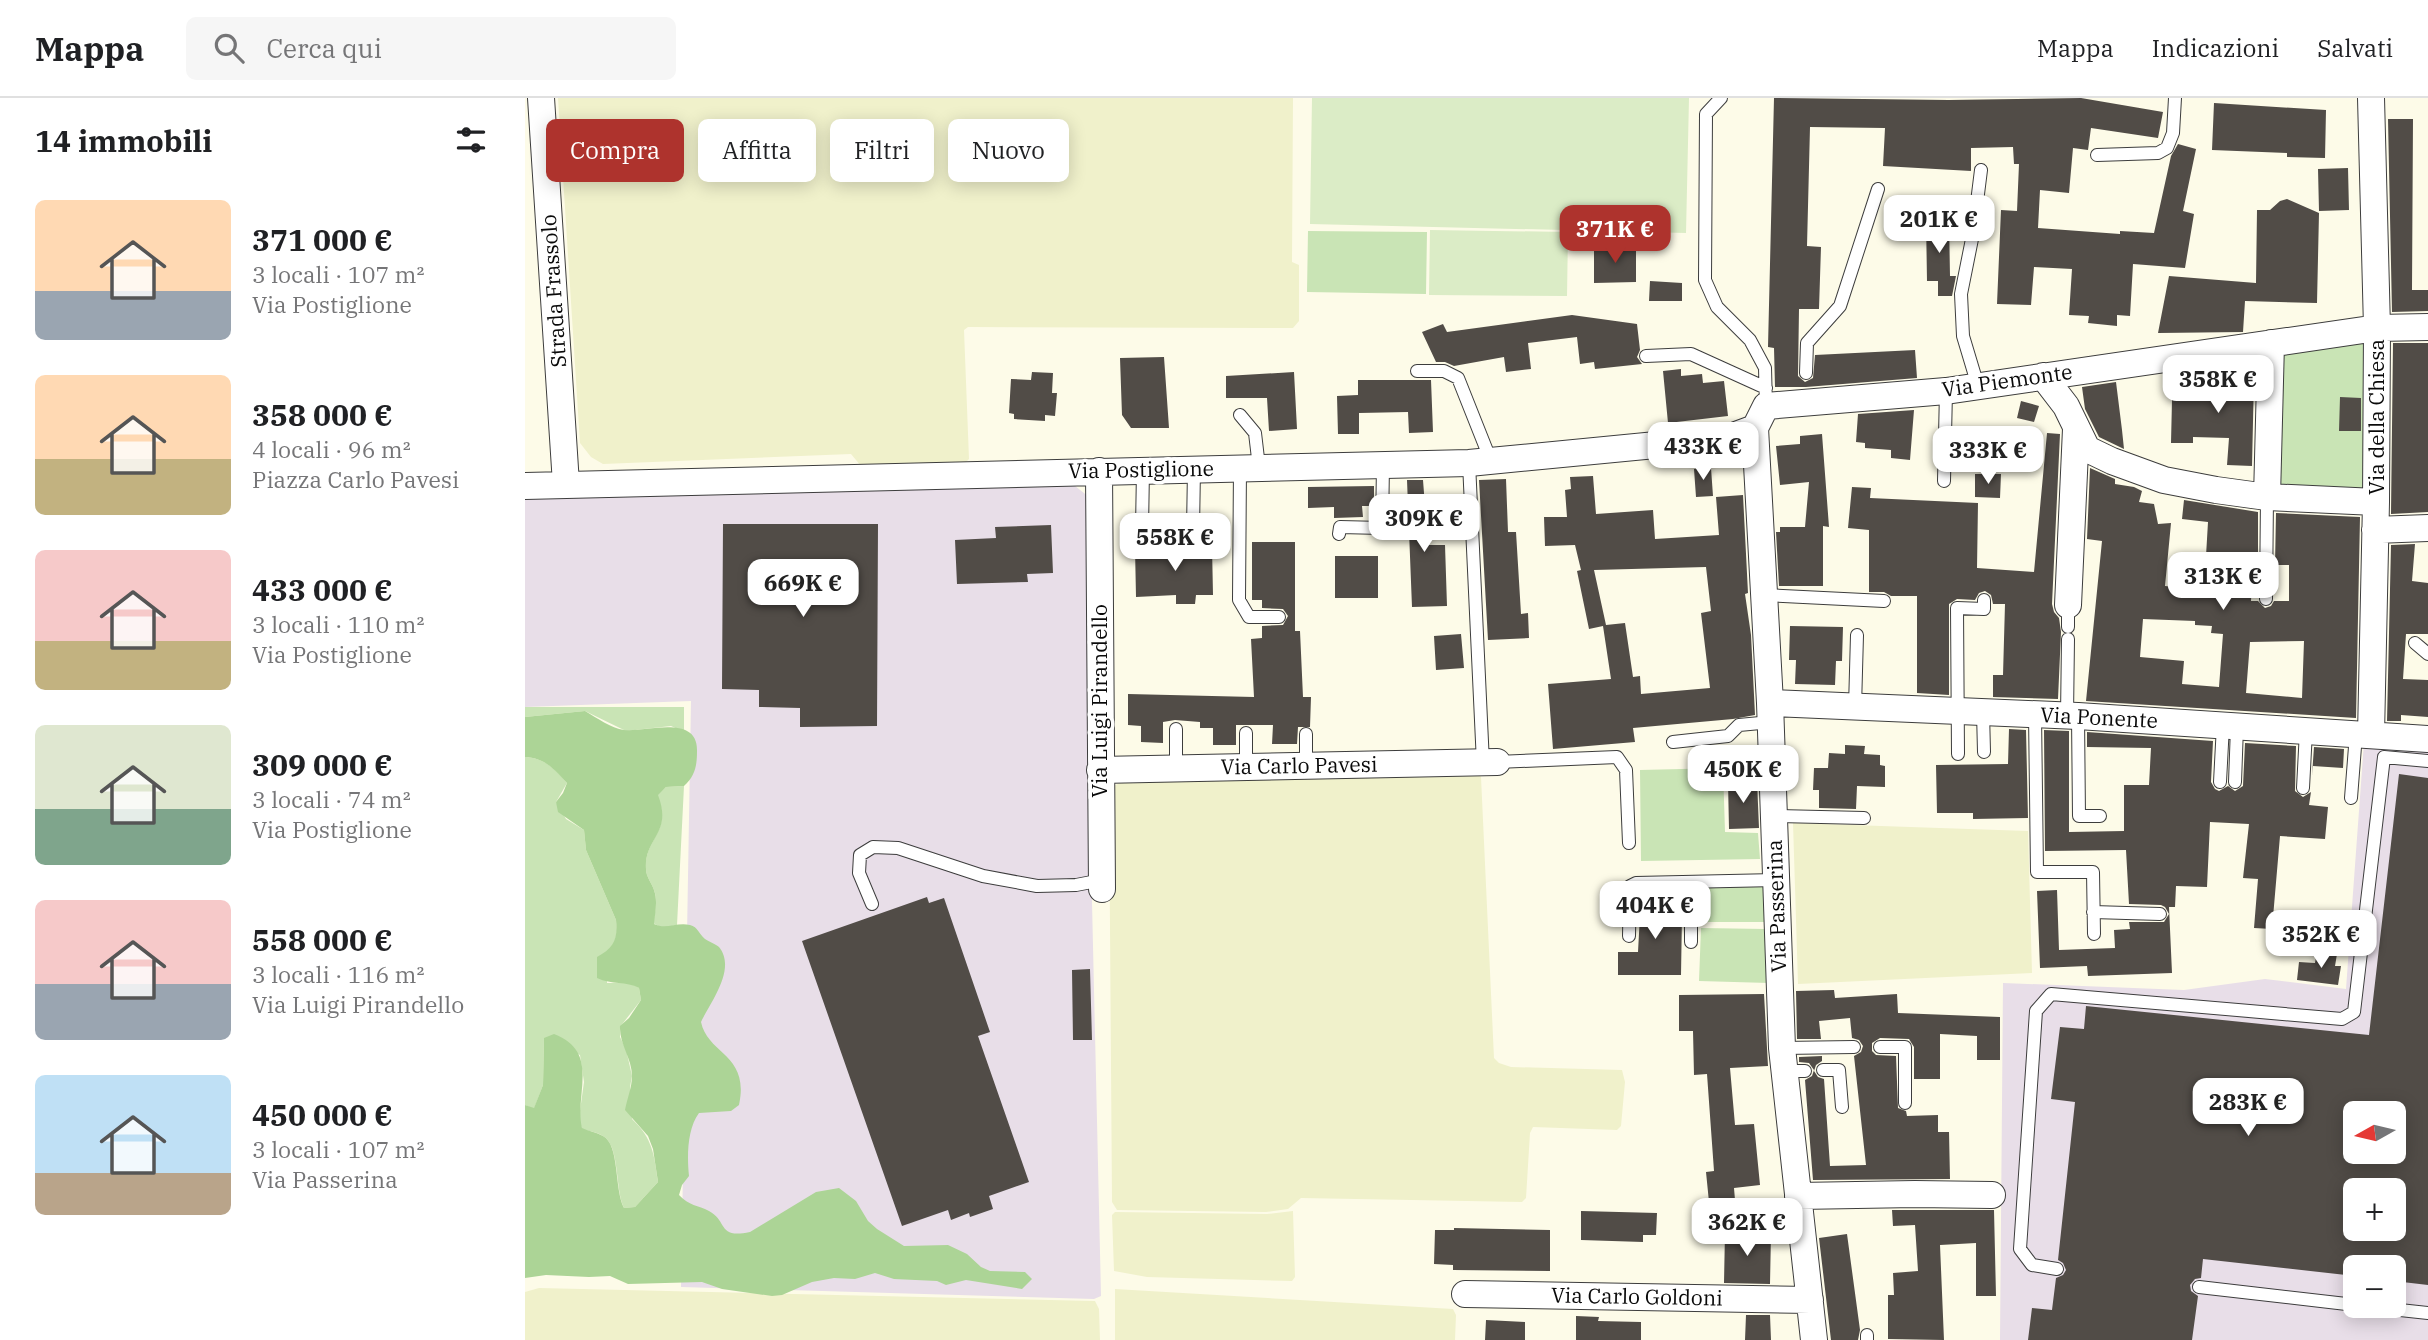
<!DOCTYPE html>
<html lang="it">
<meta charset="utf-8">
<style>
body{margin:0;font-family:"IBM Plex Serif",serif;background:#f6f6f6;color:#202124;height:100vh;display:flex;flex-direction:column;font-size:26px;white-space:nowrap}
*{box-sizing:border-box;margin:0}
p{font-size:23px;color:#757577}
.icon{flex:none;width:38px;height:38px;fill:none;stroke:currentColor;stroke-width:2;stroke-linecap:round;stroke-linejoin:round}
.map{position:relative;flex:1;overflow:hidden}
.side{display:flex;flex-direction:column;background:#fff;width:525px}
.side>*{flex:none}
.guide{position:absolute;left:21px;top:21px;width:665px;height:63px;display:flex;gap:14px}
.needle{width:46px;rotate:262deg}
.buttons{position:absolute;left:1818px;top:1003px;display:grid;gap:14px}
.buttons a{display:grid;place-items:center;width:63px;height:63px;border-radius:10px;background:#fff;box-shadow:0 4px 18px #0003;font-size:35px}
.price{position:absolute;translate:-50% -60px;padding:0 16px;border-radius:14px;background:#fff;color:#222;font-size:23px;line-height:46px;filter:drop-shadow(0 2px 4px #0008)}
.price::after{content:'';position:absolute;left:50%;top:42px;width:21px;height:16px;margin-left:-10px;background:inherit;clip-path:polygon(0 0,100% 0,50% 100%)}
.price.selected{background:#ae332d;color:#fff}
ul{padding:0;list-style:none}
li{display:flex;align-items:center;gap:21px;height:175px;padding:0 35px}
li span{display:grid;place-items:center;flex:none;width:196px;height:140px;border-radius:10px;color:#555}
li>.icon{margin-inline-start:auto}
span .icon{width:84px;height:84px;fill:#fffc;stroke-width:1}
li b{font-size:30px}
h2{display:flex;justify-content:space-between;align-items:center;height:84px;padding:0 35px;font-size:30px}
.tag{padding:0 24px;border-radius:10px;background:#fff;box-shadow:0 4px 18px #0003;font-size:24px;line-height:63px}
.tag.selected{background:#ae332d;color:#fff}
header{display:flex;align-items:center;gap:42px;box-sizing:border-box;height:98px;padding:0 35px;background:#fff;border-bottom:2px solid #e0e0e0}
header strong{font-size:33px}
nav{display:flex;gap:38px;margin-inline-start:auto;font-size:24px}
.search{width:490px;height:63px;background:#f6f6f6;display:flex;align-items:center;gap:18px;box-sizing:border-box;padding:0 24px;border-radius:10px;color:#757577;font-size:26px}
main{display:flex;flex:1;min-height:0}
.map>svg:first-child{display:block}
.industrial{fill:#e8dee8;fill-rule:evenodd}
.farmland{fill:#f0f1cb}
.green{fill:#c9e4b5}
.forest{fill:#acd496}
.pitch{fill:#dbecc6}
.building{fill:#514c47;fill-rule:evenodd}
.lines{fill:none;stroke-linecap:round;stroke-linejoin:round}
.lane-casing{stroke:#3d3d3d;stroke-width:14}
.street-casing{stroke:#3d3d3d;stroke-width:28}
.lane{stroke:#fff;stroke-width:12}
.street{stroke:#fff;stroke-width:26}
.labels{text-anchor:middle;stroke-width:7;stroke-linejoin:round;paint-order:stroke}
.street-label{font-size:21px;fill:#0a0a0a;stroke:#fff}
</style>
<header>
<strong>Mappa</strong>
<div class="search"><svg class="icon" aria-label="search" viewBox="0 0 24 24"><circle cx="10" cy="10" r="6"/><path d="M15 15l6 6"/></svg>Cerca qui</div>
<nav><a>Mappa</a><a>Indicazioni</a><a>Salvati</a></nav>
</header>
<main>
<section class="side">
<h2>14 immobili<svg class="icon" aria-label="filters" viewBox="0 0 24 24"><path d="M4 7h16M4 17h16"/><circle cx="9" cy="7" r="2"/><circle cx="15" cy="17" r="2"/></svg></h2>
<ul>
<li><span style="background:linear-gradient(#ffd9b3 65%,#9aa5b1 0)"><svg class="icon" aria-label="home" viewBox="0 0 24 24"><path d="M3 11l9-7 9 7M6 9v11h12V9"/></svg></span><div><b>371 000 €</b><p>3 locali · 107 m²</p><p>Via Postiglione</p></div></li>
<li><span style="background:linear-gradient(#ffd9b3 60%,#c2b280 0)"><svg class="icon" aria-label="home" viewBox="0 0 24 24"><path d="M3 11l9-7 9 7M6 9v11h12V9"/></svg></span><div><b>358 000 €</b><p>4 locali · 96 m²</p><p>Piazza Carlo Pavesi</p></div></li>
<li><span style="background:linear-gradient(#f6c9c9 65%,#c2b280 0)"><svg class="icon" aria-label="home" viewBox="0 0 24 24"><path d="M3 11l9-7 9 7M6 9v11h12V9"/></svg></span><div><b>433 000 €</b><p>3 locali · 110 m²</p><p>Via Postiglione</p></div></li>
<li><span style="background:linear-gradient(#dfe7d0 60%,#7fa58c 0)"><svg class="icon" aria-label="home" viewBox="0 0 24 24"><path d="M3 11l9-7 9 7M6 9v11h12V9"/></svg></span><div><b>309 000 €</b><p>3 locali · 74 m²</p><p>Via Postiglione</p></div></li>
<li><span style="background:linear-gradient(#f6c9c9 60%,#9aa5b1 0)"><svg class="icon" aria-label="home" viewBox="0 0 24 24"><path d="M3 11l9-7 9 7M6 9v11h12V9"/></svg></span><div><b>558 000 €</b><p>3 locali · 116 m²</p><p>Via Luigi Pirandello</p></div></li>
<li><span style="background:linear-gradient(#bfe0f5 70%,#b9a48a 0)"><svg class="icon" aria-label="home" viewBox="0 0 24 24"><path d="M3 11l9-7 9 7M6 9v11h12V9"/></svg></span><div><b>450 000 €</b><p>3 locali · 107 m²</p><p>Via Passerina</p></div></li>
</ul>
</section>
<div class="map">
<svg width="1903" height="1242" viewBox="0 0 1903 1242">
<rect width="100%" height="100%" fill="#fdfbe8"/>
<!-- industrial -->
<path class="industrial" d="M550,388L564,399L566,760L576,1198L569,1201L156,1189L166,603L0,609V395Z
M1839,644L1903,650V1242H1475L1478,885L1659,892L1740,881L1821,891ZM1830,1015H1869V1054H1830ZM1830,1092H1869V1130H1830ZM1830,1169H1869V1208H1830Z"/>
<!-- farmland -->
<path class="farmland" d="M33,0H768L767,164L774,167V223L768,230L443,229L439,232L444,361L437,368H336L326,356L78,366L66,359L55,345Z
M952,674L956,679L969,960L974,965L986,969L1097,972L1100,984L1096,1028L1092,1032L1008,1029L1005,1035L1001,1100L997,1104L776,1100L763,1111L741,1114L592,1112L587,1104L584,690L595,685Z
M1268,725L1503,733L1507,875L1273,886Z
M768,1113L770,1179L767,1183L622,1179L589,1173L587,1117L590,1114L742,1116Z
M14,1190L570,1203L574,1211L575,1242H0V1194Z
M590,1191L928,1211L931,1217L930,1242H590Z"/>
<!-- green -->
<path class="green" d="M783,133L902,134L901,196L782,194Z
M1841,243L1840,395L1749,390L1752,257Z
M0,609H159V634L146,628L101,633L60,613L0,619Z
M0,659C20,660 30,671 42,685L31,704L41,721L59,732L61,752L91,822C93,836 92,844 82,854V885H105L114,890L116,902L95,929V939L101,951L107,978L105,989L107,1021C128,1041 129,1056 133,1084L110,1109L99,1110C90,1092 95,1047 78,1038C72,1034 63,1033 57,1031L54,1020L59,984L55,957L19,940L18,987L9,1011L0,1007Z
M1198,670L1200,734L1233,735L1235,761L1116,763L1115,672Z
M159,688L152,827L137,830L128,825C130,815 133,802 129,792C127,785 121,779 121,771C119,739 148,735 132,697L141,689Z
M1240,786L1241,824H1170L1171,789Z
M1176,830L1241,831L1244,885L1174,883Z"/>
<!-- forest -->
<path class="forest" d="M60,613C72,620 86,630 99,632C119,635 173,615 172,653C172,668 170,678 159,688L141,689L133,697C148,736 119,739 121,771C121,779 127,785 129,792C133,803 130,815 129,826C141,832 151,824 165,827C173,829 174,836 180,841C184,844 191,846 194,849C212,871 185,905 176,924C183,957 225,956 214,1007L206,1013L174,1015C162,1031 162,1059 164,1078L157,1087L154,1097C164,1108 173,1107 184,1113C203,1123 192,1141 225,1134L291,1094L314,1090L331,1103L343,1123L352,1131L379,1148L423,1147L442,1156L456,1169L465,1173L500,1174L507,1181L497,1191L441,1182L421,1187L412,1183L369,1181L350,1175L330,1181L309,1180L287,1184L257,1197L247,1198L197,1191L177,1184L103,1186L85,1178L64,1179L21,1177L0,1180V1007L9,1010L18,987L19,940L29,936C76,954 49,996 57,1030C63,1033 71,1034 78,1038C95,1047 89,1091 99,1110L110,1109L133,1084L128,1051L123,1038L100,1012C102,1001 107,989 107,978C107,960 94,946 95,928L104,920L116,902L114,890C101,883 87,887 72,880V859C89,850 93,841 91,822L61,752L59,732L33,714L31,704L38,695L42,685C29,671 20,660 0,659V619Z"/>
<!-- pitch -->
<path class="pitch" d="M787,0H1164L1161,135L785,126Z
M905,132L1043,134L1042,198L904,197Z"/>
<!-- building -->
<path class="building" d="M1249,0L1424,2L1556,0L1638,14L1633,40L1566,30L1563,52L1548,50L1544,95L1515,92L1513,130L1595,136V133L1629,135L1646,58L1653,46L1671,51L1658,113L1669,116L1660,170L1608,166L1605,218L1592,217V228L1563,225L1564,218L1544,217L1547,171L1509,169L1506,207L1472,206L1476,112L1492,113L1494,66H1489L1488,49L1446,50V73L1358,68L1360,30L1285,29L1282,148L1296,149L1294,211H1274L1273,278L1280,284L1288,280L1290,257L1390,252L1392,280L1281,289H1250L1249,250L1243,249Z
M1689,5L1801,12L1800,60L1762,59V55L1687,52Z
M1863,21H1888L1887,192H1903V213L1867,214Z
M1823,70L1824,112L1794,113L1793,71Z
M1762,101L1794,115L1792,205L1720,203L1718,234L1633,235L1644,178L1731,185L1732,112H1745L1755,103Z
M1401,120H1424L1425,178H1431L1427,198H1413V183H1402Z
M1111,149V184L1069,185V150Z
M1125,183L1157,185V203H1124Z
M1047,217L1112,226L1115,252L1112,259L1117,266L1070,271L1069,264L1055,266L1052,239L1003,245L1006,271L981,274L979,259L929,268L920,264H911L897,234L918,226L922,234Z
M1868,245H1903V414L1866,416Z
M639,259L644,330H606L597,317L595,260Z
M1156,271V278L1177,276L1178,285L1199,283L1203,318L1143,325L1138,273Z
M507,274L528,275L527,295H532L530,318L520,317V323L489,321V316L484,315L486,281L506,282Z
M769,274L772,331L744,333L742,300H701V278Z
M1669,275L1729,279L1727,368L1702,367L1704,340L1668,339V345H1646L1647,302L1669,303Z
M833,282H906L908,334L884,335L883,314L834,315V336H813L812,298L833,297Z
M1591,284L1597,332L1599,351L1574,339L1560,311L1557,289Z
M1815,299L1836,300V333H1814Z
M1496,303L1514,308L1509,324L1492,320Z
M1389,312L1385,362L1366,360V352L1340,350V345L1331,344L1333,316Z
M1522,335L1535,336L1527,506L1529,514L1534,520L1536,534L1533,601L1468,599V577H1478L1480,506H1468L1466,497L1460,493L1454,495L1450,502L1432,501L1424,506V597L1392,595V498H1366L1359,494H1344V432L1323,430L1327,389L1346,390L1345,400L1453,405L1452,470L1509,474Z
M1297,336L1304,429L1298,428V488H1254L1251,434H1255V429H1280L1284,384L1255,387L1251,348L1275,346V338Z
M1186,370L1188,398L1171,399L1169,371Z
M1565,370L1590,381V386L1609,389L1617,393L1614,404L1629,406L1633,426L1646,425L1640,488L1679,492L1683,424L1657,421L1659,402L1733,414V467H1728L1726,503H1733L1740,510L1746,508L1749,503H1764V467H1750L1751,415L1835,419L1831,620L1561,603L1577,443L1562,441ZM1618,521L1670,523V527L1687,528L1686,535L1698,536L1694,589L1657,586L1659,563L1615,559ZM1779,543L1777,600L1721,595L1725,544Z
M1450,376H1476L1475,400L1450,399Z
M1068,378L1071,416L1128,412L1130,441L1194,437L1191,399L1218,397L1223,495L1220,496L1226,537L1230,617L1208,621L1108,630L1110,644L1028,651L1023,586L1086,581L1078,528L1064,531L1052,473L1056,472L1050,447L1020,448L1019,419H1042L1040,392L1046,391L1045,379ZM1181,469L1186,513L1176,515L1185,590L1116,596L1115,578L1108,579L1100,525L1081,527L1069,472Z
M981,381L983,434H991L996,516L1003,515L1004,540L963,542L954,382Z
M882,382H898L903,447H920L922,508L887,509Z
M849,388V408H837L838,419L809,420V409L783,410V389Z
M198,426H353L352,628L275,629V610L234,609V592L197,591Z
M526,427L528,475L502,476L503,484L432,486L430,442L471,440L470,429Z
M727,444H770V533H775L778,599H786L785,629H773L772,646H747L748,627H711V647H688V630H675V624L650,622L638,624V645L616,644V628L603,627V596L729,599L726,541L737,540V528L758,527L763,518L758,511L737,510V502H727Z
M1890,446L1887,483L1903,485V536H1881L1878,581L1903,582V619L1876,617V623H1862L1866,447Z
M687,448L688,497H671L670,506H651V497L611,499L610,450Z
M810,458H853V500H810Z
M1265,528L1318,529L1317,563H1311L1310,587L1270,586L1271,562H1264Z
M936,536L939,570L911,572L909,538Z
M1484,631L1501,632L1503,720L1448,721V715H1412L1411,667L1483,666Z
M1519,632L1544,633V734L1599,733V687H1624L1626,650L1562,649V634L1688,643L1686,684L1690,691L1694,693L1703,688L1710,693L1718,688L1720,645L1771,648L1770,693L1778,699L1786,694L1784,707L1803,709L1800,741L1755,738L1747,831L1729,830L1733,781L1718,780L1724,726L1685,724L1682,789L1651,788L1650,809H1644L1647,875L1563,878L1562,868L1515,870L1512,793L1532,792L1534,852L1590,850L1589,832L1605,831L1604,824H1639L1644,816L1640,809L1636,807L1604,806L1601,752L1520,753Z
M1320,647L1340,648L1339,656L1355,657V667L1360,668V689L1332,688L1331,711L1294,710V692H1288L1289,670H1303L1304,655L1320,656Z
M1789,649L1819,651L1818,670L1788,668L1787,677Z
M1874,676L1903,680V1187L1869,1183V1169H1830V1178L1678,1161L1676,1180L1670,1181L1665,1187L1666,1193L1673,1198L1667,1242H1503L1507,1210L1527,1212L1531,1180L1538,1177L1541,1172L1538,1165L1533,1162L1550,1004L1526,1001L1535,929L1559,931L1561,908L1844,937ZM1830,1015H1869V1054H1830ZM1830,1092H1869V1130H1830Z
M1232,683L1234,730L1204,731L1203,684Z
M1116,798L1147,800V816L1157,817L1156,877H1093V854H1113Z
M402,799L404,805L419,800L465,934L453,938L504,1084L464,1098L468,1111L445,1119L444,1115L426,1122L423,1112L377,1128L277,843Z
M1792,853L1812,856L1810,868H1816L1813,887L1772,882L1774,864L1790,865Z
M565,871L567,942H548L547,872Z
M1309,892L1310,900L1372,896L1373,915L1475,919V962H1452V938L1415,936V981H1389V949L1384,941L1355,940L1347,945V953L1351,957L1371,958L1373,1010L1381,1013L1382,1018L1413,1017V1034H1424L1425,1081L1288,1082L1280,982L1287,978L1289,972L1284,965L1274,964V959L1297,958V963L1291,967L1289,973L1293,979L1299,981L1305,1068L1341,1067L1329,958L1336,954L1338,948L1334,942L1327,940L1325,920L1294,923L1296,941H1272L1271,893Z
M1239,896L1243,968L1205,970L1210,1027L1229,1026L1235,1087L1209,1090L1210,1102L1184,1104L1181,1074L1189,1073L1182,976L1169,977L1168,933H1154V897Z
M1367,1112H1469L1471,1198H1451V1145L1415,1147L1419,1242L1363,1241V1197H1369L1368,1175L1393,1173L1390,1127L1368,1128Z
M1056,1113L1132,1115L1131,1137H1118V1144L1056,1142Z
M929,1130L1025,1132V1173L928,1172V1167L909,1166L910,1132H929Z
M1200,1134L1246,1135L1245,1186L1199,1185Z
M1322,1136L1335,1232L1333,1242H1306L1294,1140Z
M1221,1217H1245L1246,1242H1220Z
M1051,1218L1074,1219L1073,1223L1116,1224V1242H1051Z
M961,1222L1000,1224V1242H960Z"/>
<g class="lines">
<defs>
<path id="lane" d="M1196,0L1181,16L1180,182L1192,209L1225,242L1240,270L1241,308
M1572,57L1633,55L1642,50L1648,35L1650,0
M1121,258L1166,256L1241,290
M892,273H919L933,280L966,363
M1281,275L1282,245L1315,208L1353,91
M1453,288L1438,238L1436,196L1448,136L1456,72
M715,317L730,335L734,369
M944,365L958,665
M715,370L714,502L724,519H754
M1419,383L1421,293
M617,430L618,372
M668,431L669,371
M814,436L815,429L857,430L858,367
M1239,497L1359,503
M1741,501L1742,399
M1543,529V507
M1890,545L1903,556
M1330,609L1332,537
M1458,614L1459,654
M1510,616L1512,774H1568L1569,836
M1542,618L1543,541
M1553,618L1554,718H1575
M651,631V670
M721,635V669
M781,636V668
M1148,644L1203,638L1214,627L1246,624
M1433,656L1432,510L1459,511V502
M972,664L1092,659L1101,672L1104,745
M1695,684L1698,627
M1710,684L1712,629
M1778,690L1781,633
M1826,700L1831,636
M1249,718L1339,720
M1166,784V844
M347,806L334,775L335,757L348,749L373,750L458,778L512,788L551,787L577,782
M1568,814L1635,816
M1104,838L1105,788L1111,785L1251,782
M1355,949H1380V1005
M1257,950L1329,949
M1298,972H1314L1317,1009
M1259,973H1280
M1532,1171L1507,1167L1495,1151L1511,913L1526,896L1817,921L1829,914L1859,659L1903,663
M1674,1189L1830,1207
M1838,1208L1903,1215
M1342,1237V1242"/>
<path id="street" d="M16,0L41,386
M1518,278L1541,308L1562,351L1587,363L1639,382L1691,392L1742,399L1851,404
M574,373L577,791
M0,388L944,365L1203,340L1230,330
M1742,399L1746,245
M1850,432L1903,430
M1543,507L1551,331
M1245,605L1553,618L1903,641
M1846,637L1851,404L1852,230L1846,0
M575,672L972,664
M1273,1098L1390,1096L1467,1097
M940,1196L1285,1202
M1289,1242L1257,950L1245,605L1230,330L1241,308L1421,293L1852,230L1903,229"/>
</defs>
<!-- lane casing -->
<use href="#lane" class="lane-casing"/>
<!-- street casing -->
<use href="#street" class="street-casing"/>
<!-- lane -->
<use href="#lane" class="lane"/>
<!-- street -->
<use href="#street" class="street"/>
</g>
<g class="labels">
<!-- street labels -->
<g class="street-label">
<text transform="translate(29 193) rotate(-94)" y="7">Strada Frassolo</text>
<text transform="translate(1482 283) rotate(-8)" y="7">Via Piemonte</text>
<text transform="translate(1852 319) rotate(-90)" y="7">Via della Chiesa</text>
<text transform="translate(616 372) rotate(-1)" y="7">Via Postiglione</text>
<text transform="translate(575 603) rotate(-90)" y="7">Via Luigi Pirandello</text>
<text transform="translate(1574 620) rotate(3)" y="7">Via Ponente</text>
<text transform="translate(774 668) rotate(-1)" y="7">Via Carlo Pavesi</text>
<text transform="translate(1252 808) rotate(-92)" y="7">Via Passerina</text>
<text transform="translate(1112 1199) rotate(1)" y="7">Via Carlo Goldoni</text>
</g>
</g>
</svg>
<div class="buttons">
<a><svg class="needle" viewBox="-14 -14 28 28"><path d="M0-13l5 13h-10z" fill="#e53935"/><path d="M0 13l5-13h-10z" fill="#757577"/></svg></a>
<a>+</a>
<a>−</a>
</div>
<b class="price" style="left:1414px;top:157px">201K €</b>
<b class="price selected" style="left:1090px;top:167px">371K €</b>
<b class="price" style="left:1693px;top:317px">358K €</b>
<b class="price" style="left:1178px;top:384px">433K €</b>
<b class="price" style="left:1463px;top:388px">333K €</b>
<b class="price" style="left:899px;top:456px">309K €</b>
<b class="price" style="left:650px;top:475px">558K €</b>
<b class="price" style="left:1698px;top:514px">313K €</b>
<b class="price" style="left:278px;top:521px">669K €</b>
<b class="price" style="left:1218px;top:707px">450K €</b>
<b class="price" style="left:1130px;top:843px">404K €</b>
<b class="price" style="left:1796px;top:872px">352K €</b>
<b class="price" style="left:1723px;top:1040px">283K €</b>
<b class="price" style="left:1222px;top:1160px">362K €</b>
<div class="guide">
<a class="tag selected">Compra</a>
<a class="tag">Affitta</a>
<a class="tag">Filtri</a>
<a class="tag">Nuovo</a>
</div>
</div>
</main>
